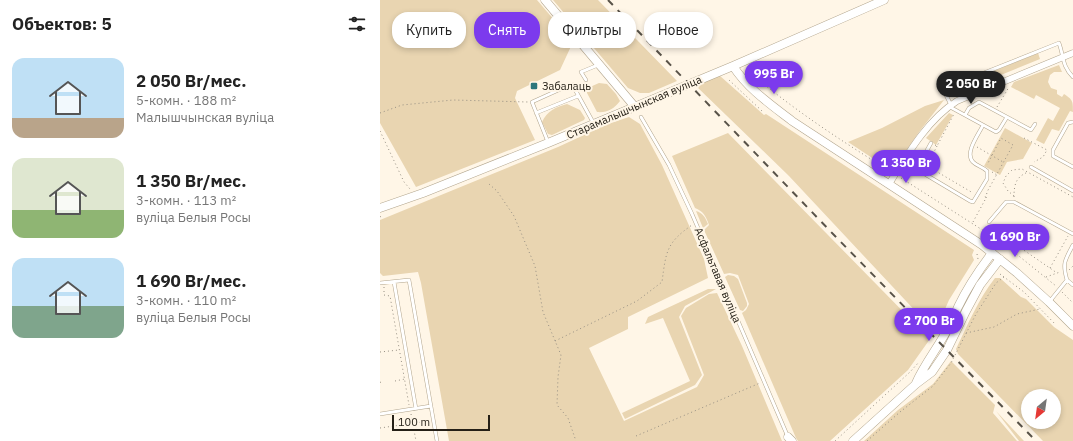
<!DOCTYPE html>
<html lang="ru">
<meta charset="utf-8">
<style>
body{margin:0;font-family:"IBM Plex Sans",sans-serif;background:#f6f6f6;color:#222;height:100vh;display:flex;flex-direction:column;font-size:15px;white-space:nowrap}
*{box-sizing:border-box;margin:0}
p{font-size:13px;color:#767676}
.icon{flex:none;width:22px;height:22px;fill:none;stroke:currentColor;stroke-width:2;stroke-linecap:round;stroke-linejoin:round}
.map{position:relative;flex:1;overflow:hidden}
.sheet{display:flex;flex-direction:column;background:#fff;width:380px}
.sheet>*{flex:none}
.top-card{position:absolute;left:12px;top:12px;width:380px;height:36px;display:flex;gap:8px}
.needle{width:26px;rotate:209deg}
.tools{position:absolute;left:641px;top:389px;display:grid;gap:8px}
.tools a{display:grid;place-items:center;width:40px;height:40px;border-radius:50%;background:#fff;box-shadow:0 2px 6px #0003;font-size:20px}
.scale{position:absolute;left:12px;bottom:10px;width:98px;box-sizing:border-box;padding-left:4px;border:2px solid #252017;border-top:0;font-size:11px;line-height:14px;white-space:nowrap;color:#252017;-webkit-text-stroke:3px #fff6e7;paint-order:stroke}
.price{position:absolute;translate:-50% -34px;padding:0 9px;border-radius:14px;background:#7c3aed;color:#fff;font-size:13px;line-height:26px;filter:drop-shadow(0 1px 2px #0008)}
.price::after{content:'';position:absolute;left:50%;top:24px;width:12px;height:9px;margin-left:-6px;background:inherit;clip-path:polygon(0 0,100% 0,50% 100%)}
.price.selected{background:#222;color:#fff}
ul{padding:0;list-style:none}
li{display:flex;align-items:center;gap:12px;height:100px;padding:0 12px}
li span{display:grid;place-items:center;flex:none;width:112px;height:80px;border-radius:12px;color:#555}
li>.icon{margin-inline-start:auto}
span .icon{width:48px;height:48px;fill:#fffc;stroke-width:1}
li b{font-size:17px}
h2{display:flex;justify-content:space-between;align-items:center;height:48px;padding:0 12px;font-size:17px}
.tag{padding:0 14px;border-radius:16px;background:#fff;box-shadow:0 2px 6px #0003;font-size:14px;line-height:36px}
.tag.selected{background:#7c3aed;color:#fff}
main{display:flex;flex:1;min-height:0}
.map>svg:first-child{display:block}
.green{fill:#e9d5b1;fill-rule:evenodd}
.lines{fill:none;stroke-linecap:round;stroke-linejoin:round}
.lane-casing{stroke:#b2a58d;stroke-width:4}
.street-casing{stroke:#b2a58d;stroke-width:7}
.secondary-casing{stroke:#b2a58d;stroke-width:9}
.path{stroke:#968f83;stroke-width:1;stroke-dasharray:1 3;stroke-linecap:butt}
.lane{stroke:#fff;stroke-width:3}
.street{stroke:#fff;stroke-width:6}
.secondary{stroke:#fff;stroke-width:8}
.rail{stroke:#595349;stroke-width:2;stroke-dasharray:7 7;stroke-linecap:butt}
.poi-dot{fill:#2c767c;stroke:#fff6e7;stroke-width:1.5}
.labels{text-anchor:middle;stroke-width:4;stroke-linejoin:round;paint-order:stroke}
.poi-label{font-size:11px;fill:#252017;stroke:#fff6e7;text-anchor:start}
.street-label{font-size:11px;fill:#252017;stroke:#fff6e7}
</style>
<main>
<section class="sheet">
<h2>Объектов: 5<svg class="icon" aria-label="filters" viewBox="0 0 24 24"><path d="M4 7h16M4 17h16"/><circle cx="9" cy="7" r="2"/><circle cx="15" cy="17" r="2"/></svg></h2>
<ul>
<li><span style="background:linear-gradient(#bfe0f5 75%,#b9a48a 0)"><svg class="icon" aria-label="home" viewBox="0 0 24 24"><path d="M3 11l9-7 9 7M6 9v11h12V9"/></svg></span><div><b>2 050 Br/мес.</b><p>5-комн. · 188 m²</p><p>Малышчынская вуліца</p></div></li>
<li><span style="background:linear-gradient(#dfe7d0 65%,#8fb573 0)"><svg class="icon" aria-label="home" viewBox="0 0 24 24"><path d="M3 11l9-7 9 7M6 9v11h12V9"/></svg></span><div><b>1 350 Br/мес.</b><p>3-комн. · 113 m²</p><p>вуліца Белыя Росы</p></div></li>
<li><span style="background:linear-gradient(#bfe0f5 60%,#7fa58c 0)"><svg class="icon" aria-label="home" viewBox="0 0 24 24"><path d="M3 11l9-7 9 7M6 9v11h12V9"/></svg></span><div><b>1 690 Br/мес.</b><p>3-комн. · 110 m²</p><p>вуліца Белыя Росы</p></div></li>
</ul>
</section>
<div class="map">
<svg width="693" height="441" viewBox="0 0 693 441">
<rect width="100%" height="100%" fill="#fff6e7"/>
<!-- green -->
<path class="green" d="M0,0H157L193,42L180,70L137,91L135,98L155,140L36,187L0,123Z
M173,0H218L297,81L269,93H260L248,88Z
M658,53L660,59L572,95L569,94L570,89Z
M679,65L682,72H674L670,75L668,82L671,88L677,90V94L682,97L684,94C693,100 693,101 693,112L690,111L679,131L672,129L664,144L656,140L668,118L673,121L680,108L656,95L654,99L631,87L634,82Z
M339,75L384,115L386,114L594,250L592,255L594,260L569,300L555,332L409,176L316,86Z
M219,83L227,84L236,94L240,101C234,109 227,113 217,112L207,93L206,89L210,87Z
M564,100L539,132L512,171L468,142L502,128L545,106Z
M187,104L200,110L205,118L204,120L172,135L168,134L162,122C167,111 176,107 187,104Z
M569,113L573,115L556,145L546,138Z
M249,117L260,124L282,165L324,259L328,278L248,317V329L209,348L244,421L317,387L324,375L301,316L306,308L329,294L337,293L362,346L402,441H69L41,283L38,272L3,276L0,273V220L178,147L228,124Z
M625,128L652,143L643,159L627,162L620,175L604,166Z
M348,133L550,339L528,370L450,441H418L416,438L362,313L366,310L369,304L358,275L350,273L344,274L324,230L329,225C326,216 323,211 315,208L292,156Z
M316,211C323,213 325,217 328,224L323,228Z
M348,275L354,276L358,279L367,303V306L363,311L360,310L345,277Z
M615,278H620L641,297L646,299L674,327L693,340V441H663L578,354L576,349C588,324 598,300 615,278ZM648,396H674V422H648Z
M328,289H336L305,306L299,317L322,375L315,385L245,419L242,413L310,381L283,318L265,324L268,317Z
M571,361L615,405L613,413L637,441H484L518,410L553,384Z
M616,411L644,441H639Z"/>
<g class="lines">
<defs>
<path id="lane" d="M206,80L201,72L218,65
M571,105L565,93L566,88L679,43C684,57 682,66 693,77
M570,107L616,132L619,130L627,117
M156,113L198,96
M585,115L589,108L599,102L651,130L655,124
M261,117L289,165L312,214L408,437
M693,122L688,123L673,150V156L693,167
M168,142L152,102L192,84L214,124
M551,143L541,161L543,173L590,201L593,202L607,179V171C603,167 597,166 593,162C584,153 599,134 603,125
M651,167L693,191
M609,222L626,202H634L693,234
M612,253L627,228L634,232
M687,280L693,285
M14,282L36,409
M0,283L29,280L57,441
M670,301L687,280C682,263 685,260 693,245
M0,414L51,406"/>
<path id="street" d="M509,184C527,155 547,120 577,101L693,53"/>
<path id="secondary" d="M165,0L255,107
M353,66C368,89 390,104 412,121L602,245L637,273L669,302L693,326
M0,208L43,193L168,143L353,66L504,0
M536,383C544,365 556,350 566,332C570,324 574,316 578,307C587,288 599,270 612,253
M408,437L412,441
M473,441L536,384L552,372L567,350L586,311L600,285L620,259"/>
</defs>
<!-- lane casing -->
<use href="#lane" class="lane-casing"/>
<!-- street casing -->
<use href="#street" class="street-casing"/>
<!-- secondary casing -->
<use href="#secondary" class="secondary-casing"/>
<!-- path -->
<path class="path" d="M374,66L372,72L374,76C417,112 463,142 510,171
M349,80L382,111
M617,107L629,87
M0,113L22,105L73,100L148,102
M0,131L24,182L30,189
M644,138L667,150L663,157L654,162
M555,145L557,146L574,114
M557,146L550,160L554,170L593,193
M597,147L623,162
M612,172L617,175
M521,178L615,238
M109,184L117,191L134,216L155,266L163,312L181,355L178,377L177,405L188,418L196,441
M634,196L628,191L623,183L626,176L632,170L642,169L693,197
M634,197C634,184 636,177 648,172
M606,198L607,192L633,145L621,138L607,165
M0,217L3,215
M593,222L606,198L604,194
M631,237L632,242L677,273
M624,244L676,286
M597,254L598,259
M670,268L688,236
M689,270L693,266
M620,274L644,292L676,325
M666,277L680,272
M4,287V295L10,296L29,405
M682,292L693,303
M586,333L614,327L637,314L660,309
M175,341L257,301L282,282C286,252 286,243 312,225
M0,352L19,350
M15,381L25,379
M0,382L2,383
M31,414L36,441
M0,428L49,421
M256,436L380,383
M455,441L530,372L539,362
M487,441L520,412L553,386L571,363L596,314L616,283L624,277"/>
<!-- lane -->
<use href="#lane" class="lane"/>
<!-- street -->
<use href="#street" class="street"/>
<!-- secondary -->
<use href="#secondary" class="secondary"/>
<!-- rail -->
<path class="rail" d="M228,0L455,236L656,441"/>
</g>
<!-- markers -->
<rect class="poi-dot" x="150" y="82" width="8" height="8" rx="2"/>
<g class="labels">
<!-- poi labels -->
<g class="poi-label">
<text x="162" y="90">Забалаць</text>
</g>
<!-- street labels -->
<g class="street-label">
<text transform="translate(254 107) rotate(-23)" y="4">Старамалышчынская вуліца</text>
<text transform="translate(338 275) rotate(67)" y="4">Асфальтавая вуліца</text>
</g>
</g>
</svg>
<div class="tools">
<a><svg class="needle" viewBox="-14 -14 28 28"><path d="M0-13l5 13h-10z" fill="#e53935"/><path d="M0 13l5-13h-10z" fill="#767676"/></svg></a>
</div>
<div class="scale">100 m</div>
<b class="price" style="left:394px;top:95px">995 Br</b>
<b class="price selected" style="left:591px;top:105px">2 050 Br</b>
<b class="price" style="left:526px;top:184px">1 350 Br</b>
<b class="price" style="left:635px;top:258px">1 690 Br</b>
<b class="price" style="left:549px;top:342px">2 700 Br</b>
<div class="top-card">
<a class="tag">Купить</a>
<a class="tag selected">Снять</a>
<a class="tag">Фильтры</a>
<a class="tag">Новое</a>
</div>
</div>
</main>
